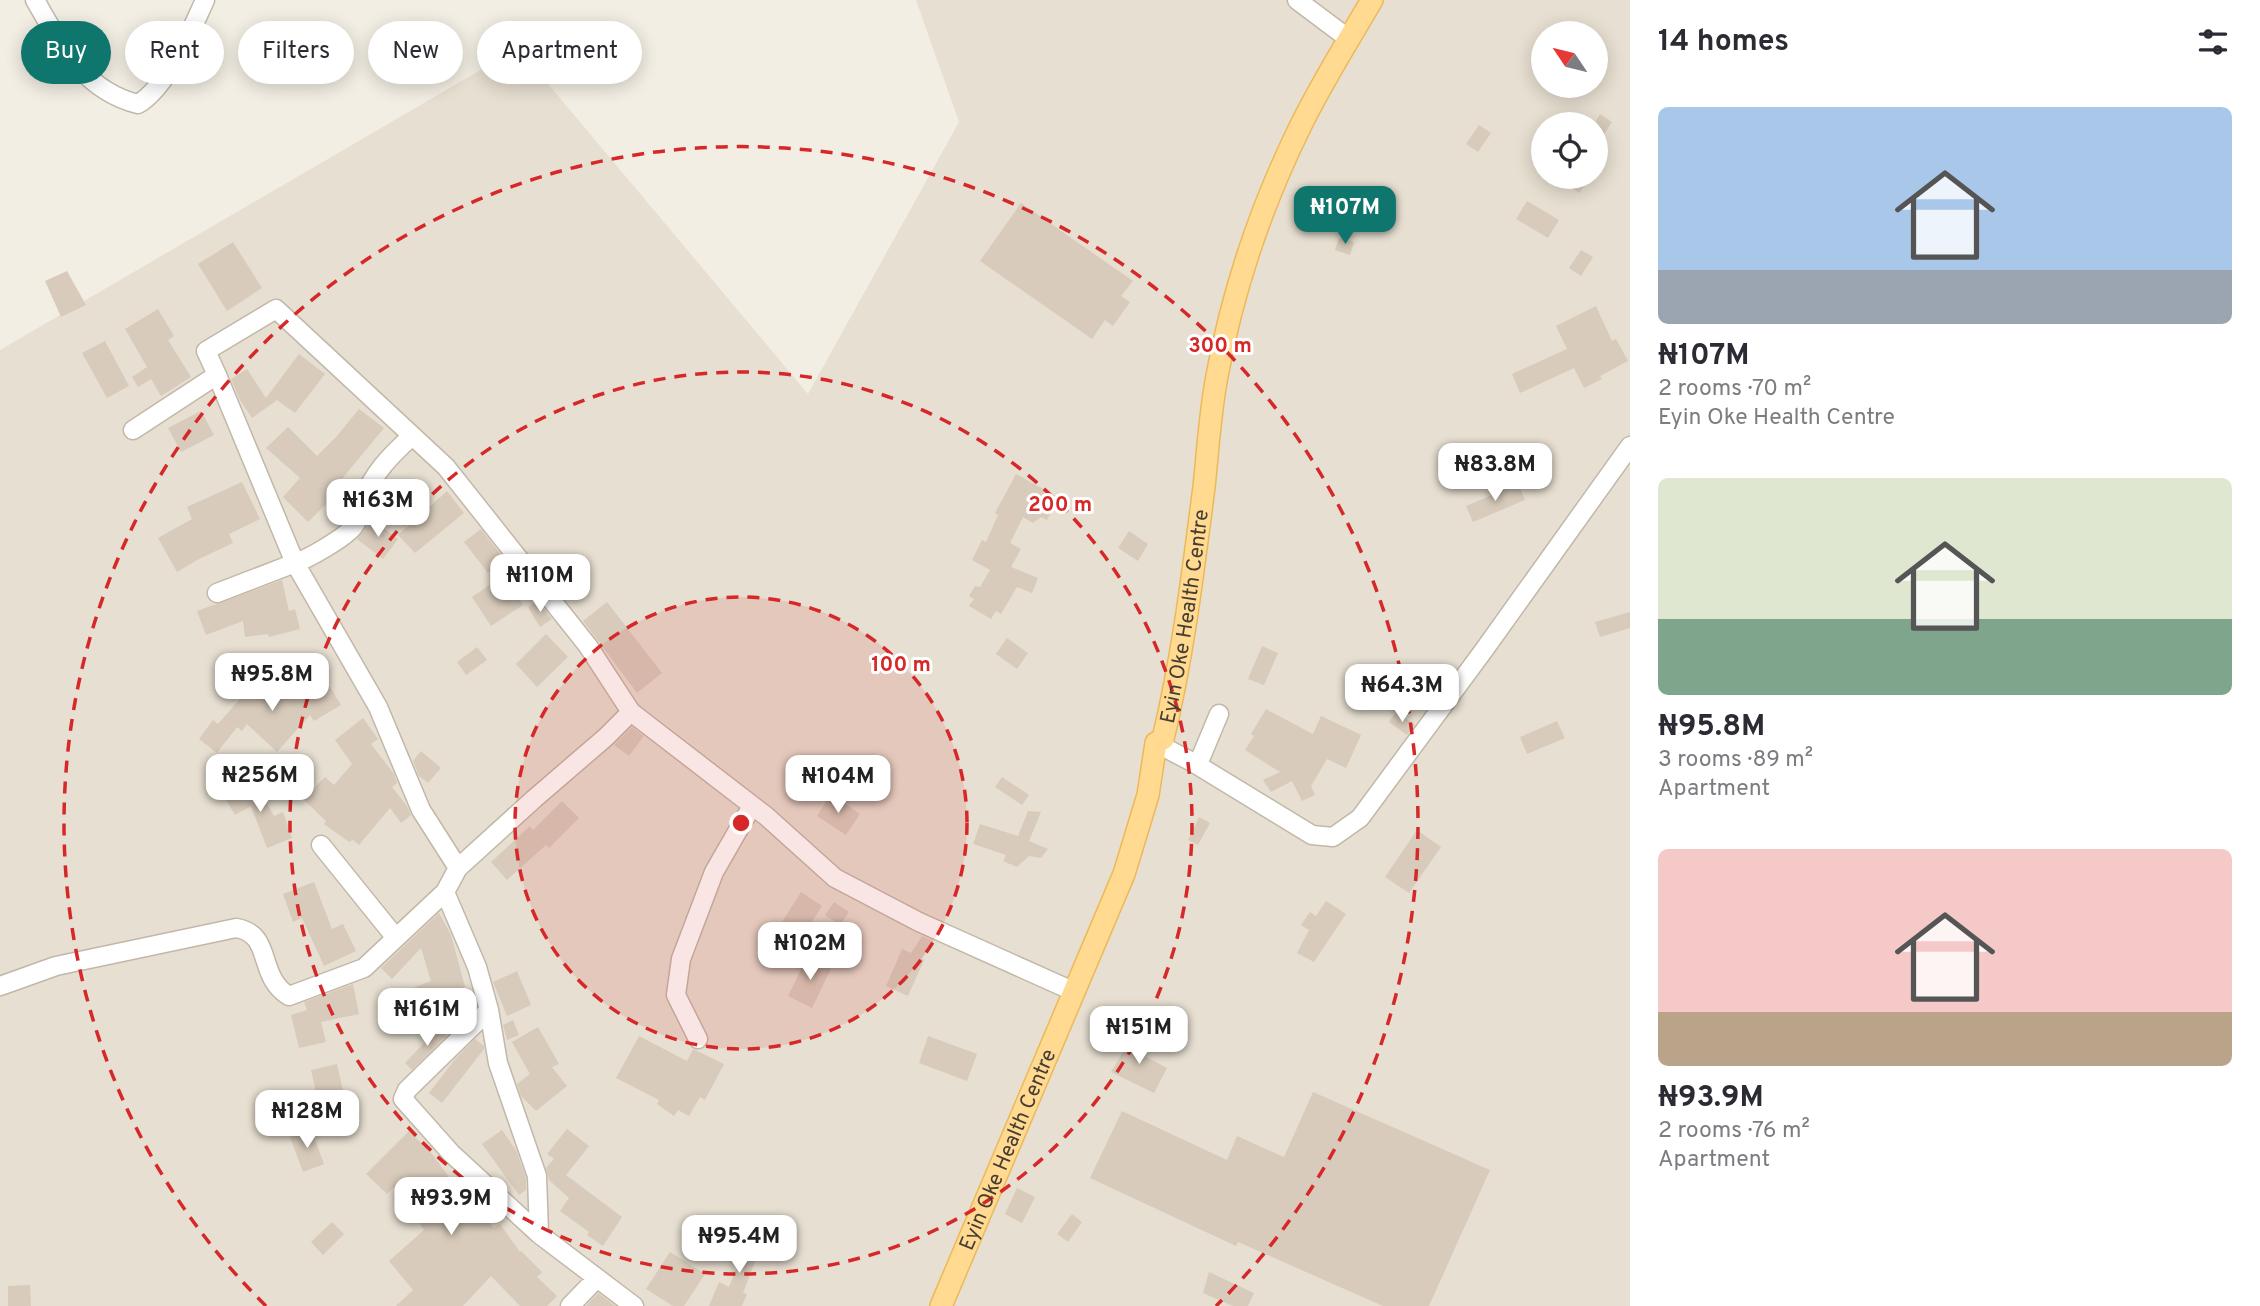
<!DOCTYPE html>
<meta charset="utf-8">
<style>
body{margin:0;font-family:Overpass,sans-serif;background:#f7f7f7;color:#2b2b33;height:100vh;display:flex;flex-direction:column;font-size:26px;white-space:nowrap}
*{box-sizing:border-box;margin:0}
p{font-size:23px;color:#7c7c81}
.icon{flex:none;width:38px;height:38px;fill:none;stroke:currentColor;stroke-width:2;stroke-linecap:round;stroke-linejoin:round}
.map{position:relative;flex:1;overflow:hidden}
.drawer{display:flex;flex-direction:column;background:#fff;width:630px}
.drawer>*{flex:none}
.hud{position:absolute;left:21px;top:21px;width:665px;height:63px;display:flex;gap:14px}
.needle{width:46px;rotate:305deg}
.tools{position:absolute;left:1531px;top:21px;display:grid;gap:14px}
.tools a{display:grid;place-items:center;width:77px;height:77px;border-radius:50%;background:#fff;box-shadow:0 4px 18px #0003;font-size:35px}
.price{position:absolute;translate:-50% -60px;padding:0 16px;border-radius:14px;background:#fff;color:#222;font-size:23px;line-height:46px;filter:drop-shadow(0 2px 4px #0008)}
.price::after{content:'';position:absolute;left:50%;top:42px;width:21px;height:16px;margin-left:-10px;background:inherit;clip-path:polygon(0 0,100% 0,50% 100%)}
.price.on{background:#0f766e;color:#fff}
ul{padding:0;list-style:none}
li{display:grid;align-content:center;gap:14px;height:371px;padding:0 28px}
li span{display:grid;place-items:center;height:217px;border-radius:10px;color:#555}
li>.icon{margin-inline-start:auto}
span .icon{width:126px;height:126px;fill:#fffc;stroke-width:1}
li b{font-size:30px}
h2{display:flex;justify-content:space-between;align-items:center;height:84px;padding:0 28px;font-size:30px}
.tag{padding:0 24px;border-radius:32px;background:#fff;box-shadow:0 4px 18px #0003;font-size:24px;line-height:63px}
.tag.on{background:#0f766e;color:#fff}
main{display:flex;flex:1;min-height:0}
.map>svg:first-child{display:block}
.residential{fill:#e7dfd1;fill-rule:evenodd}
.building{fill:#d8cbbb}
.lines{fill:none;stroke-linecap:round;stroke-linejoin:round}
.minor-casing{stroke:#c2b8a8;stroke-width:21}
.major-casing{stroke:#ecb959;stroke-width:24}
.minor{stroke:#fff;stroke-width:18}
.major{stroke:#ffda90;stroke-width:21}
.ring{fill:none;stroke:#d62828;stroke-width:3.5;stroke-dasharray:12 9}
.labels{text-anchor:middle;stroke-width:6;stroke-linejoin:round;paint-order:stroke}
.street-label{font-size:21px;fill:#453d33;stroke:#fff}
.centre{fill:#d62828;stroke:#fff;stroke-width:3.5}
.ring-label{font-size:21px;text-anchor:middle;font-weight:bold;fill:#d62828;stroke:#fff;stroke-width:6;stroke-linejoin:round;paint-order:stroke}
</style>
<main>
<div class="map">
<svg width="1630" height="1306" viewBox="0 0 1630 1306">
<rect width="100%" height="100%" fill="#f3eee3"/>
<!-- residential -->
<path class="residential" d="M916,0H1630V1306H0V350L518,48L808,394L959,122ZM1544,33H1596V86H1544ZM1544,124H1596V177H1544Z"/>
<!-- building -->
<path class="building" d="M1600,114L1612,122L1596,147V121Z
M1479,125L1491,133L1478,152L1466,144Z
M1557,177H1592L1579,193Z
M1527,201L1559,220L1548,238L1516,219Z
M1021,203L1133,281L1121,296L1130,302L1113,326L1105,320L1092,339L980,261Z
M1339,238L1354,242L1350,255L1335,250Z
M233,242L262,288L227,311L198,264Z
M1581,250L1593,257L1581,276L1569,268Z
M67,271L86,305L61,317L45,281Z
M1596,306L1612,341L1616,339L1628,361L1600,376L1602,379L1584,388L1574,368L1520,393L1512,374L1567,349L1556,326Z
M158,309L174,336L168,340L191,377L161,396L151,379L138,387L132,377L147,367L125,329Z
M105,341L129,386L107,398L82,353Z
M299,354L325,374L295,413L277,400L252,418L240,400L231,379L247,369L266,398Z
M359,409L384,428L341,480L345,485L308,522L283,497L300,478L266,448L288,427L317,456L337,436Z
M201,411L214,435L181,452L168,428Z
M1016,474L1059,498L1047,520L1041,517L1033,523L1023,517L1010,543L1021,549L1011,567L1038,578L1032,593L1017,587L1001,614L996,611L991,619L969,606L974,599L969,596L975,586L980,587L990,570L972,560L982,540L986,542L998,515L995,513Z
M242,482L260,519L229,534L233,543L199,559L177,572L158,538L192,519L187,507Z
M1518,484L1525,500L1473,522L1466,506Z
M447,491L464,513L415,553L398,535Z
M370,518L398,539L383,559L357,539L365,530Z
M481,529L505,560L488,573L464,542Z
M1129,531L1148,544L1138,561L1118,548Z
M282,580L289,611L295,609L300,629L269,637L268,634L245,637L243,621L206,635L197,611Z
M497,580L505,592L512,588L523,605L491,626L472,597Z
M538,601L552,619L540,627L528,607Z
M607,602L662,673L637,693L583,621Z
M1630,612V628L1600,637L1595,622Z
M546,634L568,657L537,687L516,664Z
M1007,638L1028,653L1017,669L996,654Z
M1262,646L1278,653L1264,685L1248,679Z
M477,647L487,660L466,675L457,662Z
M278,670L305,696L327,682L341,705L314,721L310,715L277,752L247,724L242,731L237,727L217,753L199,739L213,720L218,724L246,692L252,697Z
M1266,709L1313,734L1321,716L1361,735L1346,768L1327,759L1311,786L1315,795L1302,801L1292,781L1271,792L1263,780L1280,772L1245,750L1254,736L1251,734Z
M1396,712L1415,725L1407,735L1389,722Z
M363,718L378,739L371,744L394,774L397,783L392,787L407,806L411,815L401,823L390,808L359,845L353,840L349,842L324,824L326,821L303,799L325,777L334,785L352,764L335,740Z
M1557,721L1565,738L1527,754L1520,737Z
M632,727L644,736L629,756L614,745Z
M421,751L441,768L428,783L419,776L413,761Z
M1002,777L1029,795L1022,805L995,787Z
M253,780L274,816L283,812L292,838L267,848L251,806L235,815L224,796Z
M831,794L860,814L846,835L817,816Z
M562,801L579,818L549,848L546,845L507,880L491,862L530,826L533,830Z
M1028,811L1041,812L1029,841L1048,849L1041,858L1029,856L1017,867L1003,861L1006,855L973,844L980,824L1018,836Z
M1199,817L1210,823L1198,845L1188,840Z
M1417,830L1441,847L1409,893L1385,877Z
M314,882L332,929L343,924L356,951L324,966L302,918L293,922L283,894Z
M801,892L822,906L798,944L777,930Z
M1326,901L1346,914L1314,962L1297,953L1309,930L1301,925L1310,912L1316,916Z
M834,902L849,912L840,925L825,915Z
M439,913L451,935L465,987L432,997L439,1017L407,1029L395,995L431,981L421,948L392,979L381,968Z
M922,936L933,941L922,958L924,960L908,996L886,986L902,949L911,953Z
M807,957L831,969L812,1008L788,996Z
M517,971L531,1005L507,1016L493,982Z
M353,984L359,1014L321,1022L326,1042L299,1048L291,1015L307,1010L304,1002Z
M513,1020L519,1035L507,1040L503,1025Z
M442,1024L446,1036L412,1070L405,1063Z
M538,1027L559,1064L552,1067L567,1086L536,1111L521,1096L517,1084L530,1074L512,1042Z
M1133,1035L1147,1043L1141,1054L1167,1068L1154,1093L1111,1072Z
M639,1036L687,1061L693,1049L724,1064L705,1100L700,1097L689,1116L678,1110L674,1116L657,1104L659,1100L616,1078Z
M928,1036L977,1054L967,1081L919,1063Z
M475,1039L484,1046V1049L442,1103L429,1093L456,1058Z
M337,1064L351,1127L325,1133L311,1070Z
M1313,1092L1490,1170L1429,1306H1383L1238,1242L1236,1246L1090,1178L1122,1111L1227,1160L1237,1136L1284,1157Z
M311,1129L324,1164L303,1172L290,1137Z
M567,1129L589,1146L566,1175L622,1217L603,1246L587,1235L589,1232L560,1211L569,1198L549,1180L546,1168L554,1159L547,1154Z
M502,1130L516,1150L526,1178V1190L519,1195L482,1144Z
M409,1131L432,1154L455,1185L494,1228L500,1224L520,1252L521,1251L542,1272L537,1277L557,1296L547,1306H520L491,1276L463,1306H396L413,1290L389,1261L424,1230L394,1187L387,1194L366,1174Z
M1017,1188L1035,1197L1022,1223L1005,1214Z
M1072,1214L1082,1222L1068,1242L1057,1234Z
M332,1222L344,1234L323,1255L311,1242Z
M751,1231L765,1236L743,1293L747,1294L742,1306H709L719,1282L729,1287Z
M670,1252L705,1274L684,1306H673L646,1289Z
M1209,1272L1254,1293L1248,1306H1233L1203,1293Z
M30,1285L31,1306H8V1286Z
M598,1293L615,1306H586Z"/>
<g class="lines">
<defs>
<path id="minor" d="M35,0C61,45 83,90 138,104C167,87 191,31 205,0
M1297,0L1349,39
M217,375L295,563L378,707L421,810L458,868
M133,430L217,375L206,351L276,309L446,467L588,646L631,712L766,816L835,878L919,922L1075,992
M217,593L295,563C308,559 346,537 354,526C360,519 360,508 363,500C373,473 391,455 412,436
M1156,743L1194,763L1312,835L1333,837L1360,818L1484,650L1630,446
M1194,763L1201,757L1219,714
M321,845L396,938
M445,892L477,967L489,1010L498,1063L537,1176L539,1234
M0,986L56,966L236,928C274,934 256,976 289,996L364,968L445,892L458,868L534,799L606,737L631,712
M489,1010L407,1090L403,1099L451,1153L539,1234L634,1306
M698,1039L676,995L681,959L714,872L752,806
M570,1306L597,1278"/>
<g id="major">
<path id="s1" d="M941,1306L1124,874L1148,795L1156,743L1163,739C1183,656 1193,572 1204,487C1208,450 1210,412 1217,376C1233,289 1262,204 1301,125C1322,82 1348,41 1372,0"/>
</g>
</defs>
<!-- minor casing -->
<use href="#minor" class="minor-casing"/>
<!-- major casing -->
<use href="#major" class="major-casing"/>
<!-- minor -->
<use href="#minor" class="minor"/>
<!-- major -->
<use href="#major" class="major"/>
</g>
<!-- distance rings -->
<circle cx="741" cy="823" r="226" fill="#d62828" fill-opacity=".12"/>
<g class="ring">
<circle cx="741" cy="823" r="226"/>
<circle cx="741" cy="823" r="451"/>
<path d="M266 1306A677 677 0 1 1 1216 1306"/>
</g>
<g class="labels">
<!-- street labels -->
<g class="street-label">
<text dy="7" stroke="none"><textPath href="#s1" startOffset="737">Eyin Oke Health Centre</textPath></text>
<text dy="7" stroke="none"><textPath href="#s1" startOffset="170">Eyin Oke Health Centre</textPath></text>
</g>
</g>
<circle cx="741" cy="823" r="10" class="centre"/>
<g class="ring-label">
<text x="1220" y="352">300 m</text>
<text x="1060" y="511">200 m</text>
<text x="901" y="671">100 m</text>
</g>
</svg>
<div class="tools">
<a><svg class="needle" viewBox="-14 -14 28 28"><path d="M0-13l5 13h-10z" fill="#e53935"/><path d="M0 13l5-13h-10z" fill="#7c7c81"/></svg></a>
<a><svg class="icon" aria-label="locate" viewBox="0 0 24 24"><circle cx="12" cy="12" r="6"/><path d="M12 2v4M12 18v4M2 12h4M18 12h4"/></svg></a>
</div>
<b class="price on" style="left:1345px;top:246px">₦107M</b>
<b class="price" style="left:1495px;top:503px">₦83.8M</b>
<b class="price" style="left:378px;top:539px">₦163M</b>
<b class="price" style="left:540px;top:614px">₦110M</b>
<b class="price" style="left:272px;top:713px">₦95.8M</b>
<b class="price" style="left:1402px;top:724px">₦64.3M</b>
<b class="price" style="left:260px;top:814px">₦256M</b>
<b class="price" style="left:838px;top:815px">₦104M</b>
<b class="price" style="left:810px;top:982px">₦102M</b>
<b class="price" style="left:427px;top:1048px">₦161M</b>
<b class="price" style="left:1139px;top:1066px">₦151M</b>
<b class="price" style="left:307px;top:1150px">₦128M</b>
<b class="price" style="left:451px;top:1237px">₦93.9M</b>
<b class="price" style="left:739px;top:1275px">₦95.4M</b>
<div class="hud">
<a class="tag on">Buy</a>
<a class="tag">Rent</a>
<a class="tag">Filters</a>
<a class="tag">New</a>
<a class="tag">Apartment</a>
</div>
</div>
<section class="drawer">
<h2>14 homes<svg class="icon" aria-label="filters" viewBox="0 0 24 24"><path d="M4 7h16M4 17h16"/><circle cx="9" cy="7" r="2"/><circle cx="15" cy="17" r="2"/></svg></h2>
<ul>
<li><span style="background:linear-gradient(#a9c7e8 75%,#9aa5b1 0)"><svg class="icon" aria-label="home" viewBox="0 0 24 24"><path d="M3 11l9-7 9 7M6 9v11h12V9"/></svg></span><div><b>₦107M</b><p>2 rooms · 70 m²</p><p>Eyin Oke Health Centre</p></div></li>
<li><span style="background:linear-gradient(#dfe7d0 65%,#7fa58c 0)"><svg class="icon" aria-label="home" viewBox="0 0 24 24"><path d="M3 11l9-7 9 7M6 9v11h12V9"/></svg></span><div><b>₦95.8M</b><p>3 rooms · 89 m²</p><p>Apartment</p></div></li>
<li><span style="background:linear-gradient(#f6c9c9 75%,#b9a48a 0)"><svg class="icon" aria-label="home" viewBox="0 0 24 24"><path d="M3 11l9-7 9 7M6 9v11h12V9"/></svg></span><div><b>₦93.9M</b><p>2 rooms · 76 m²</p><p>Apartment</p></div></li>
</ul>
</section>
</main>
